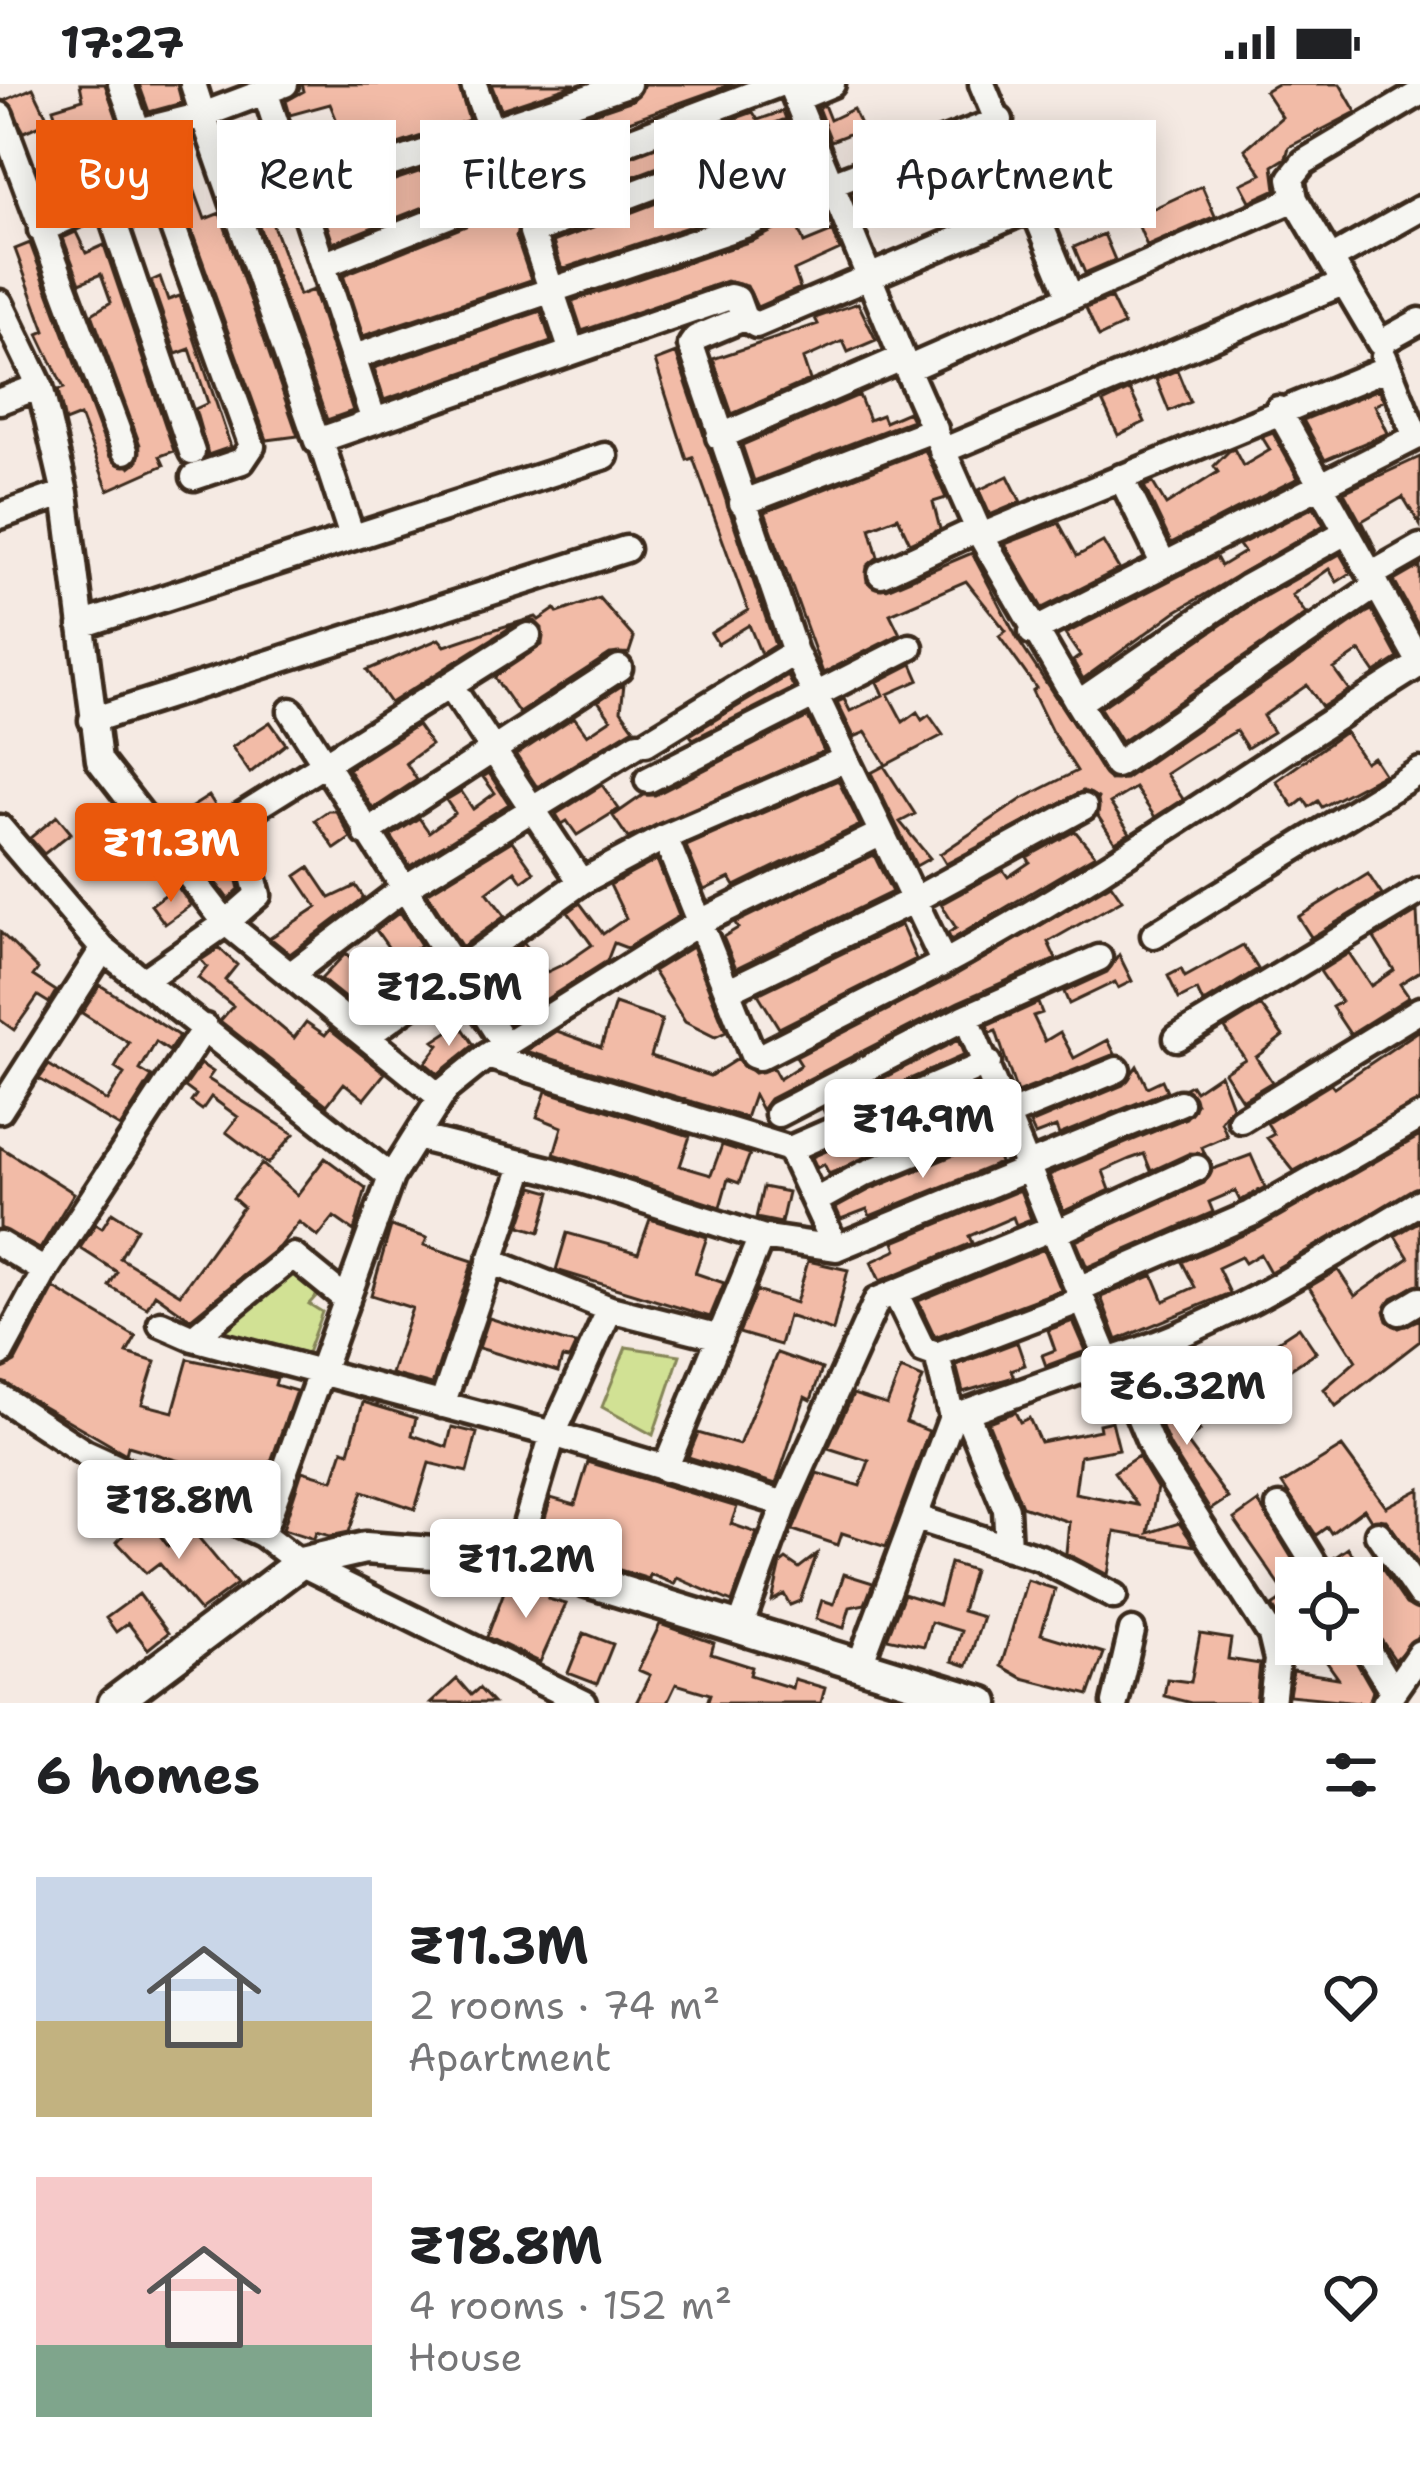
<!DOCTYPE html>
<meta charset="utf-8">
<style>
body{margin:0;font-family:"Shantell Sans",sans-serif;background:#f6f6f6;color:#202124;height:100vh;display:flex;flex-direction:column;font-size:45px;white-space:nowrap}
*{box-sizing:border-box;margin:0}
p{font-size:39px;color:#757577}
.icon{flex:none;width:66px;height:66px;fill:none;stroke:currentColor;stroke-width:2;stroke-linecap:round;stroke-linejoin:round}
.map{position:relative;height:1619px;overflow:hidden}
.sheet{display:flex;flex-direction:column;background:#fff;flex:1}
.sheet>*{flex:none}
.hud{position:absolute;left:36px;top:36px;width:1350px;height:108px;display:flex;gap:24px}
.controls{position:absolute;left:1275px;top:1473px;display:grid;gap:24px}
.controls a{display:grid;place-items:center;width:108px;height:108px;border-radius:0px;background:#fff;box-shadow:0 6px 30px #0003;font-size:60px}
.price{position:absolute;translate:-50% -102px;padding:0 27px;border-radius:12px;background:#fff;color:#222;font-size:39px;line-height:78px;filter:drop-shadow(0 3px 6px #0008)}
.price::after{content:'';position:absolute;left:50%;top:72px;width:36px;height:27px;margin-left:-18px;background:inherit;clip-path:polygon(0 0,100% 0,50% 100%)}
.price.active{background:#ea580c;color:#fff}
ul{padding:0;list-style:none}
li{display:flex;align-items:center;gap:36px;height:300px;padding:0 36px}
li span{display:grid;place-items:center;flex:none;width:336px;height:240px;border-radius:0px;color:#555}
li>.icon{margin-inline-start:auto}
span .icon{width:144px;height:144px;fill:#fffc;stroke-width:1}
li b{font-size:51px}
h2{display:flex;justify-content:space-between;align-items:center;height:144px;padding:0 36px;font-size:51px}
.chip{padding:0 42px;border-radius:0px;background:#fff;box-shadow:0 6px 30px #0003;font-size:42px;line-height:108px}
.chip.active{background:#ea580c;color:#fff}
.status{display:flex;justify-content:space-between;align-items:center;height:84px;padding:0 60px;background:#fff;direction:ltr}
.status svg{height:33px;fill:currentColor}
.map>svg:first-child{display:block}
.green{fill:#d1e194;stroke:#868659;stroke-width:3}
.building{fill:#f2bba7;stroke:#3b2a1e;stroke-width:3}
.lines{fill:none;stroke-linecap:round;stroke-linejoin:round}
.minor-casing{stroke:#3b2a1e;stroke-width:33}
.major-casing{stroke:#3b2a1e;stroke-width:39}
.minor{stroke:#f6f6f2;stroke-width:24}
.major{stroke:#f6f6f2;stroke-width:30}
</style>
<div class="status"><b>17:27</b><svg viewBox="0 0 49 12"><path d="M0 12V9h3v3zM5 12V6h3v6zM10 12V3h3v9zM15 12V0h3v12zM26 1h20v11H26zM47 4h2v5h-2z"/></svg></div>
<div class="map">
<svg width="1420" height="1619" viewBox="0 0 1420 1619">
<rect width="100%" height="100%" fill="#f5eae3"/>
<filter id="ink" filterUnits="userSpaceOnUse"><feTurbulence type="fractalNoise" baseFrequency=".00833" numOctaves="2"/><feDisplacementMap in="SourceGraphic" scale="24" xChannelSelector="R" yChannelSelector="G"/><feConvolveMatrix kernelMatrix="1 2 1 2 8 2 1 2 1" color-interpolation-filters="sRGB"/></filter>
<g filter="url(#ink)">
<!-- green -->
<path class="green" d="M291,1188L318,1210L309,1220L322,1228L307,1269L214,1251Z
M626,1263L680,1271L653,1351L602,1323Z"/>
<!-- building -->
<path class="building" d="M80,0H105L136,89L117,94L123,114L100,103L52,123L48,112L98,91L89,61L66,67L53,24L83,15Z
M139,0H177L182,19L149,28Z
M302,0H458L469,36L310,90L302,67L346,59L330,20L290,31L286,17L304,7Z
M491,0H576L501,25Z
M644,0H733L499,83L452,112L333,159L320,121L633,16Z
M1277,0H1340L1356,28L1289,63L1286,74L1273,82L1276,105L1250,117L1241,100L1262,90L1245,65L1282,33L1265,7Z
M33,4L49,37L24,48L6,16Z
M824,21L830,36L853,25L862,45L831,57L818,24Z
M783,27L786,35L525,133L516,152L531,196L363,252L343,191L466,142L511,114L753,28L758,36Z
M176,55L205,135L220,129L298,352L267,356L160,59Z
M770,76L779,97L792,92L795,99L742,125L562,185L553,158Z
M273,85L279,102L262,112L299,211L313,206L353,327L327,336L243,96Z
M1202,102L1215,132L1147,162L1135,133Z
M795,136L804,159L833,147L840,166L794,187L800,204L757,223L747,202L726,197L582,247L572,217L754,156Z
M76,148L86,169L104,161L174,367L160,372L164,381L108,406L80,332L65,338L58,306L64,304L38,250L45,247L15,165L30,159L110,373L130,383L138,377L140,361L92,230L111,218L101,190L80,199L63,154Z
M1104,150L1115,176L1085,189L1074,163Z
M160,193L168,216L180,212L231,363L208,371L195,325L208,319L190,265L176,270L151,197Z
M1111,214L1124,241L1099,253L1086,224Z
M858,219L876,256L848,268L843,257L803,275L810,296L732,330L713,275L818,240L815,234Z
M541,227L551,258L384,316L374,284Z
M676,269L775,561L761,570L749,541L718,560L711,549L748,526L693,374L687,376L655,277Z
M1177,286L1190,318L1169,327L1156,295Z
M1379,305L1384,317L1375,321L1388,349L1325,376L1303,336Z
M1130,306L1145,338L1118,351L1103,319Z
M859,311L869,336L882,331L885,338L908,328L912,336L754,397L742,361Z
M1273,349L1298,394L1171,459L1144,402L1153,399L1166,421L1218,388L1214,382L1229,367L1234,365L1243,382L1270,366L1262,353Z
M925,366L946,414L933,418L940,445L910,459L898,433L870,444L878,473L867,482V498L887,505L972,469L1018,556L1110,696L1125,695L1366,529L1372,526L1398,574L1375,589L1360,567L1334,585L1349,606L1322,623L1307,601L1263,632L1273,648L1247,664L1236,647L1192,673L1166,690L1183,715L1155,733L1135,704L1110,719L1130,749L1115,758L1098,732V714L1083,707L946,780L940,770L1022,715L1077,687L1051,646L1032,607L1036,604L999,552L1006,547L966,497L890,530L900,550L823,589L765,428Z
M1420,373V441L1403,413L1362,437L1377,468L1344,408Z
M1008,392L1021,418L990,431L979,406Z
M1314,423L1324,441L1175,528L1083,595L1073,577L1080,572L1065,550L1216,473L1221,482L1244,468L1239,461Z
M1059,439L1077,472L1103,458L1119,485L1042,524L1005,460Z
M1340,470L1351,489L1337,498L1329,485L1292,511L1306,530L1121,658L1100,624L1256,517Z
M1420,482V545L1394,497Z
M599,514L634,554L629,569L610,570L519,629L494,593L542,561V544L535,537L519,538L390,619L367,586L439,555L445,562L489,547L536,533L539,536L555,525L558,529Z
M912,580L919,596L888,610L903,638L917,628L922,636L929,631L943,651L886,681L866,648L854,653L837,618L844,615L850,627L867,619L883,611L877,598Z
M788,592L794,604L693,655L690,651Z
M624,600L621,626L634,644L537,703L516,671L574,633L587,651L611,635L598,617Z
M808,633L824,667L628,754L613,732L643,711H655Z
M270,638L286,660L250,689L232,663Z
M417,641L431,661L406,679L417,696L373,725L348,685Z
M1345,648L1365,678L1373,673L1384,690L1322,723L1318,717L1309,723L1304,715L1294,723L1276,697Z
M884,682L915,730L900,738L930,774L916,782L871,689Z
M489,689L509,720L410,782L391,752L419,734L429,748L455,729L446,716L461,707L473,725L495,709L483,693Z
M838,696L860,741L735,802L730,794L704,806L686,762Z
M602,701L619,725L577,751L567,737L562,740L556,730Z
M209,712L222,732L223,741L213,748L231,774L239,805L228,815L170,737Z
M328,727H336L351,754L335,765L315,736Z
M57,732L71,749L44,770L30,754Z
M1075,747L1095,771L951,856L948,849L956,844L941,820L1003,786L1008,793L1030,778L1027,773Z
M512,757L534,788L522,797L515,787L487,808L505,832L462,863L427,809Z
M874,771L892,808L736,884L723,853L738,844L735,839Z
M657,776L679,832L627,864L614,859L607,877L526,928L513,909L498,919L480,891L524,859L547,888L566,879L592,861L568,828L580,819L603,850L626,834L610,801Z
M309,783L330,814L356,802L364,814L290,870L270,854L317,823L296,792Z
M1368,790L1382,811L1307,856L1311,853L1298,833Z
M1111,800L1122,816L1048,858L1056,875L958,918L770,1015L762,1026L754,1011L746,1034L526,967L557,947L601,963L615,920L662,936L651,972L710,992L737,975L754,989L773,984L779,995L801,981L796,973L952,893Z
M177,802L191,821L165,840L151,821Z
M400,828L421,861L398,877L376,846Z
M1417,828L1420,887L1400,900L1409,913L1350,950L1332,923L1341,918L1320,887L1349,869L1371,902L1394,886L1374,854Z
M901,841L916,875L779,944L758,910Z
M0,848L38,885L33,892L56,907L49,919L38,912L14,946L0,936Z
M1243,861L1258,885L1203,919L1197,906L1179,915L1168,892L1181,885L1185,893Z
M692,863L726,948L715,953L685,938L653,887Z
M219,864L237,881L225,896L294,954L306,938L325,951L330,945L385,989L364,1015L344,999L327,1021L220,937L233,922L198,894L207,883L201,876Z
M346,869L363,892L351,901L367,932L321,895Z
M1119,871L1132,897L1118,904L1115,898L1069,920L1064,908L1107,888Z
M100,901L179,952L169,967L156,958L140,986L152,993L120,1043L39,995L49,981L107,1017L124,990L115,984L129,959L82,929Z
M1038,919L1042,929L1033,932L1045,957L1060,948L1074,974L1108,956L1115,970L1017,1009L996,947L990,949L987,942Z
M1261,922L1283,952L1256,973L1272,998L1242,1016L1224,988L1245,975L1225,944Z
M460,940L474,961L438,990L425,979L439,961L434,957Z
M1420,946V1017L1294,1087L1267,1054L1274,1050L1267,1039L1331,1000L1334,1004Z
M958,956L964,971L826,1032L823,1025Z
M201,980L213,988L208,995L294,1050L268,1080L226,1048L238,1033L211,1013L202,1026L191,1018L196,1011L185,1003Z
M1137,982L1147,1003L1162,996L1167,1007L1059,1051L1056,1043L1035,1051L1030,1040L1123,1001Z
M1220,990L1232,1022L1221,1037L1227,1052L1202,1063L1205,1070L1190,1069L1151,1087L1144,1070L1130,1075L1103,1087L1110,1106L1064,1127L1049,1091L1186,1034L1196,1020L1185,1004L1191,1001L1195,1007Z
M974,1003L983,1023L829,1090L824,1080L817,1084L812,1073Z
M546,1007L690,1052L680,1082L711,1091L722,1061L750,1070L739,1099L728,1095L720,1123L554,1070L562,1043L537,1033Z
M1420,1052V1102L1270,1188L1260,1170L1245,1179L1241,1173L1218,1184L1230,1209L1117,1256L1101,1213L1153,1191L1164,1217L1195,1203L1182,1178L1259,1144Z
M993,1055L1000,1079L870,1132L867,1125L841,1135L836,1124L871,1105Z
M0,1063L74,1109L40,1165L0,1144Z
M1251,1071L1265,1103L1240,1117L1235,1107L1209,1118L1213,1128L1087,1183L1076,1157L1204,1099L1213,1085Z
M325,1074L366,1104L354,1147L334,1133L318,1153L299,1138L279,1163L190,1235L155,1210L147,1224L109,1202L117,1188L80,1164L96,1140L102,1144L112,1128L137,1144L120,1174L180,1210L243,1123L233,1114L262,1080L297,1111Z
M533,1103L551,1108L540,1148L520,1142Z
M763,1103L788,1108L781,1139L756,1134Z
M1020,1106L1031,1135L1016,1141L1013,1133L969,1152L972,1159L880,1197L871,1178L897,1166L894,1158Z
M650,1135L707,1153L695,1189L724,1199L710,1233L556,1186L567,1149L638,1169Z
M1420,1137V1200L1392,1214L1384,1227L1387,1237L1399,1244L1420,1235V1257L1336,1322L1324,1305L1356,1277L1309,1203L1338,1186L1355,1212L1409,1174L1395,1152Z
M391,1142L427,1154L424,1161L473,1177L432,1301L391,1290L412,1224L371,1211Z
M1044,1165L1061,1206L935,1253L918,1217Z
M808,1177L848,1186L833,1247L788,1232L780,1261L739,1249L756,1207L796,1219Z
M54,1204L136,1253L127,1269L155,1278L142,1320L173,1328L188,1275L277,1294L275,1301L296,1307L253,1428L236,1420L244,1396L128,1362L126,1370L0,1297V1286L15,1278Z
M489,1234L562,1257L576,1260L569,1275L562,1274L558,1288L479,1264Z
M1073,1237L1086,1267L1046,1282L1042,1271L1055,1266L1048,1246Z
M1299,1243L1316,1268L1264,1303L1256,1291L1273,1280L1264,1266Z
M1017,1258L1025,1281L1011,1286L1014,1293L963,1308L956,1281Z
M777,1269L822,1285L811,1316L805,1313L776,1400L688,1373L698,1349L739,1361Z
M901,1285L923,1294L906,1338L929,1347L886,1463L842,1449L838,1461L793,1446L817,1389L860,1402L869,1377L828,1364L853,1310L887,1321Z
M1153,1304L1170,1326L1180,1319L1200,1347L1186,1357L1228,1414L1210,1426L1170,1362L1147,1309Z
M363,1318L416,1334L412,1351L447,1363L452,1343L477,1349L467,1388L429,1379L415,1425L363,1407L349,1448L330,1452L316,1448L314,1455L283,1445L302,1387L333,1396L343,1366L349,1368Z
M1015,1328L1020,1338L1029,1334L1040,1358L1100,1346L1099,1340L1112,1337L1119,1365L1080,1372L1075,1409L1137,1421L1114,1388L1138,1372L1157,1404L1148,1449L1179,1439L1195,1462L1115,1448L1108,1491L1066,1469L1069,1438L1022,1422L988,1338Z
M1342,1363L1386,1423L1420,1405V1482L1386,1436H1371L1364,1425L1331,1449L1327,1443L1316,1451L1282,1400Z
M588,1378L737,1423L731,1440L757,1449L732,1518L677,1494L674,1500L650,1490L649,1495L593,1478L595,1473L570,1465L568,1471L537,1461L551,1414L575,1421Z
M1258,1418L1304,1494H1296V1527L1281,1536L1272,1522L1287,1512L1234,1435Z
M143,1429L168,1462L189,1446L199,1454L237,1500L200,1527L159,1479L146,1489L117,1458Z
M1348,1464L1360,1482L1374,1473L1406,1520L1420,1527V1551L1395,1576L1375,1547L1362,1541V1494H1339L1331,1476Z
M817,1470L800,1517L790,1521L784,1510L772,1517L781,1479L786,1475L799,1484Z
M950,1479L973,1486L962,1527L983,1533L967,1582L952,1577L961,1547L931,1538L924,1562L887,1554L904,1510L939,1521Z
M844,1490L873,1499L865,1520L850,1523L844,1544L816,1535L822,1516L834,1520Z
M1027,1496L1055,1505L1041,1550L1104,1569L1089,1611L1022,1594L1001,1582Z
M527,1499L551,1506L548,1515L566,1520L540,1578L487,1553L505,1505L524,1509Z
M139,1510L168,1549L148,1565L128,1539L116,1548L106,1534Z
M660,1540L714,1559L711,1570L752,1583L750,1591L792,1604L794,1595L825,1604L821,1619H707L710,1610L676,1600L667,1619H636L650,1591L638,1586Z
M584,1549L613,1560L597,1600L568,1589Z
M1200,1550L1231,1555L1228,1575L1260,1580L1256,1619H1191L1164,1612L1167,1595L1191,1598Z
M1314,1560H1346L1373,1607L1369,1619L1289,1611L1293,1587L1338,1594Z
M457,1595L471,1611L479,1604L493,1619H431Z"/>
<g class="lines">
<defs>
<path id="minor" d="M121,0L252,362L242,377L194,393
M193,0L203,31L285,0
M982,0L1070,212
M474,1L492,49
M265,7L374,337
M1420,9L1304,78L1291,94L1295,115L1380,259L1420,237
M796,15L832,0
M0,31L125,367
M808,44L907,285L1295,115
M135,48L203,31L317,357L730,213L737,215L744,234L696,254L691,261L795,568L846,675
M298,111L628,0
M41,146L100,119L109,124L192,368
M1331,175L1420,125
M323,181L460,127L504,99L569,80L779,0
M0,219L40,302L65,409L99,676L226,839L258,811L238,734L450,601
M744,234L756,241L1034,123
M572,268L532,148L808,44L790,0
M354,273L748,140L832,100L1000,36
M1384,273L1416,353
M907,285L981,452L1078,619L1247,503L1346,448
M0,317L40,302
M1278,325L1371,491
M719,353L902,274
M321,358L352,453
M942,367L1343,199
M1121,393L1164,481
M742,419L935,345
M0,432L65,409
M981,452L1387,284
M1420,463L1371,491L1420,579
M881,490L978,445
M81,541L605,372
M1032,548L1420,351
M528,552L450,601L581,798
M1078,619L1116,681L1377,501
M291,627L505,961
M92,636L626,465
M646,659L795,568
M648,696L910,563
M0,744L103,865L391,1093
M366,749L619,584
M882,749L846,675L665,753L753,971L759,973L944,879
M1154,851L1420,687
M290,891L403,805L638,660
M147,894L226,839L440,1013
M727,907L914,816L1084,723
M966,933L1099,874
M367,952L581,798L665,753
M1177,954L1420,807
M487,972L790,1065L836,1164
M0,1026L103,865
M778,1030L966,933L1078,1205
M1241,1036L1420,926
M416,1053L553,1087L761,1153
M790,1065L988,979
M1026,1082L1180,1019
M817,1116L864,1090L1117,986
M1057,1148L1197,1084
M0,1160L45,1187L0,1270
M490,1177L610,1225L720,1253
M45,1187L205,943
M896,1210L923,1266L937,1271
M1400,1228L1420,1216
M161,1240L193,1254L553,1350L785,1420
M193,1254L293,1172L347,1216
M1115,1275L1155,1370L1271,1551L1277,1576L1272,1619
M1108,1277C1221,1243 1319,1178 1420,1118
M0,1313L85,1369L262,1450L300,1479L584,1619
M442,1321L524,1079
M966,1328L1006,1425L1008,1464
M952,1333L937,1271L1081,1216
M665,1385L761,1153L836,1164L1028,1085
M1279,1423L1323,1494
M917,1434L1040,1474L1114,1512
M262,1450L391,1093L446,1005L487,972L700,838L882,749L944,879C1109,790 1261,679 1420,580
M1378,1450L1420,1511
M516,1475L553,1350L610,1225
M739,1546L785,1420L877,1216L1050,1145
M1362,1557L1392,1606
M860,1580L952,1333L1108,1277L1078,1205L1251,1130L1420,1033
M1115,1619L1132,1547
M1385,1619L1420,1569"/>
<path id="major" d="M114,1619L300,1479L365,1464L516,1475L983,1619"/>
</defs>
<!-- minor casing -->
<use href="#minor" class="minor-casing"/>
<!-- major casing -->
<use href="#major" class="major-casing"/>
<!-- minor -->
<use href="#minor" class="minor"/>
<!-- major -->
<use href="#major" class="major"/>
</g>
</g>
</svg>
<div class="controls">
<a><svg class="icon" aria-label="locate" viewBox="0 0 24 24"><circle cx="12" cy="12" r="6"/><path d="M12 2v4M12 18v4M2 12h4M18 12h4"/></svg></a>
</div>
<b class="price active" style="left:171px;top:821px">₹11.3M</b>
<b class="price" style="left:449px;top:965px">₹12.5M</b>
<b class="price" style="left:923px;top:1097px">₹14.9M</b>
<b class="price" style="left:1187px;top:1364px">₹6.32M</b>
<b class="price" style="left:179px;top:1478px">₹18.8M</b>
<b class="price" style="left:526px;top:1537px">₹11.2M</b>
<div class="hud">
<a class="chip active">Buy</a>
<a class="chip">Rent</a>
<a class="chip">Filters</a>
<a class="chip">New</a>
<a class="chip">Apartment</a>
</div>
</div>
<section class="sheet">
<h2>6 homes<svg class="icon" aria-label="filters" viewBox="0 0 24 24"><path d="M4 7h16M4 17h16"/><circle cx="9" cy="7" r="2"/><circle cx="15" cy="17" r="2"/></svg></h2>
<ul>
<li><span style="background:linear-gradient(#c9d6e8 60%,#c2b280 0)"><svg class="icon" aria-label="home" viewBox="0 0 24 24"><path d="M3 11l9-7 9 7M6 9v11h12V9"/></svg></span><div><b>₹11.3M</b><p>2 rooms · 74 m²</p><p>Apartment</p></div><svg class="icon" aria-label="heart" viewBox="0 0 24 24"><path d="M12 20l-8-8c-3-5 5-10 8-4 3-6 11-1 8 4z"/></svg></li>
<li><span style="background:linear-gradient(#f6c9c9 70%,#7fa58c 0)"><svg class="icon" aria-label="home" viewBox="0 0 24 24"><path d="M3 11l9-7 9 7M6 9v11h12V9"/></svg></span><div><b>₹18.8M</b><p>4 rooms · 152 m²</p><p>House</p></div><svg class="icon" aria-label="heart" viewBox="0 0 24 24"><path d="M12 20l-8-8c-3-5 5-10 8-4 3-6 11-1 8 4z"/></svg></li>
</ul>
</section>
